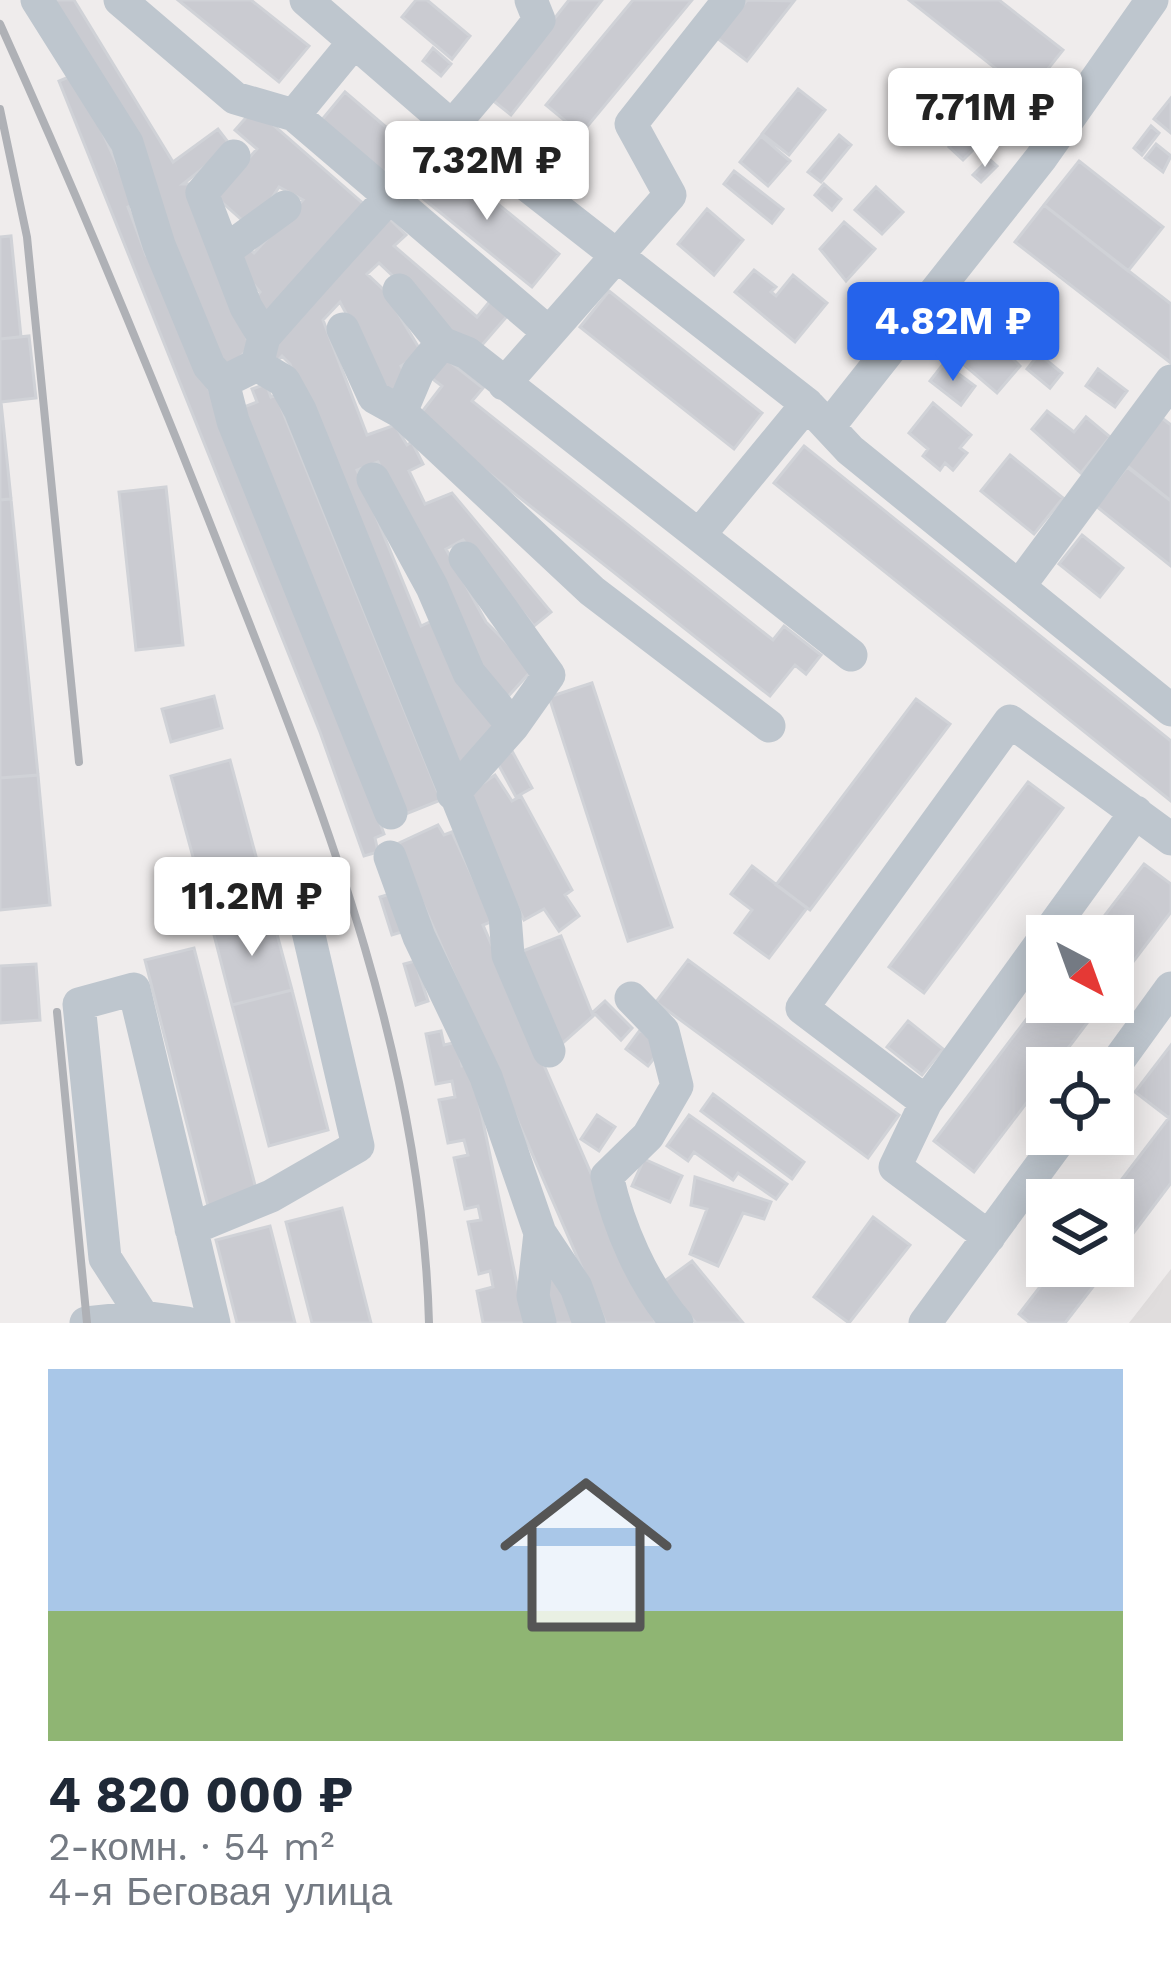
<!DOCTYPE html>
<html lang="ru">
<meta charset="utf-8">
<style>
body{margin:0;font-family:"Work Sans",sans-serif;background:#f6f6f7;color:#1f2937;height:100vh;display:flex;flex-direction:column;font-size:45px;white-space:nowrap}
*{box-sizing:border-box;margin:0}
p{font-size:39px;color:#747a83}
.icon{flex:none;width:66px;height:66px;fill:none;stroke:currentColor;stroke-width:2;stroke-linecap:round;stroke-linejoin:round}
.map{position:relative;height:1323px;overflow:hidden}
.sheet{display:flex;flex-direction:column;background:#fff;flex:1}
.sheet>*{flex:none}
.needle{width:78px;rotate:139deg}
.controls{position:absolute;left:1026px;top:915px;display:grid;gap:24px}
.controls a{display:grid;place-items:center;width:108px;height:108px;border-radius:0px;background:#fff;box-shadow:0 6px 30px #0003;font-size:60px}
.price{position:absolute;translate:-50% -102px;padding:0 27px;border-radius:12px;background:#fff;color:#222;font-size:39px;line-height:78px;filter:drop-shadow(0 3px 6px #0008)}
.price::after{content:'';position:absolute;left:50%;top:72px;width:36px;height:27px;margin-left:-18px;background:inherit;clip-path:polygon(0 0,100% 0,50% 100%)}
.price.selected{background:#2563eb;color:#fff}
ul{padding:0;list-style:none}
li{display:grid;align-content:center;gap:24px;height:636px;padding:0 48px}
li+li{border-top:3px solid #e0e1e3}
li span{display:grid;place-items:center;height:372px;border-radius:0px;color:#555}
li>.icon{margin-inline-start:auto}
span .icon{width:216px;height:216px;fill:#fffc;stroke-width:1}
li b{font-size:51px}
.map>svg:first-child{display:block}
.education{fill:#e0dddd}
.building{fill:#cacbd1;stroke:#d0d2d7;stroke-width:3}
.lines{fill:none;stroke-linecap:round;stroke-linejoin:round}
.minor{stroke:#bec6ce;stroke-width:33}
.rail{stroke:#afb1b6;stroke-width:8}
</style>
<div class="map">
<svg width="1171" height="1323" viewBox="0 0 1171 1323">
<rect width="100%" height="100%" fill="#efecec"/>
<!-- education -->
<path class="education" d="M1171,1269V1323H1129Z"/>
<!-- building -->
<path class="building" d="M50,0H74L173,162L218,129L231,146L183,184H190L250,347L227,370Z
M178,0H251L309,46L279,82Z
M416,0H427L470,36L452,59L402,17Z
M569,0H602L511,115L491,99Z
M633,0H692L581,134L546,105Z
M747,0L794,1L747,61L717,38Z
M909,0H999L1063,50L1028,94Z
M433,48L451,64L441,76L423,61Z
M76,74L135,204L128,207L146,255L151,253L222,420L343,722L384,834L375,838L378,852L364,856L320,732L59,81Z
M798,89L825,110L789,155L762,134Z
M345,92L407,145L381,175L320,122Z
M1171,98V133L1154,119Z
M251,112L263,116L365,205L263,317L249,305L260,292L234,261L247,247L254,253L303,200L279,187L252,229L215,196L257,149L235,130Z
M1151,126L1159,133L1142,155L1134,148Z
M965,130L979,144L963,160L949,147Z
M839,135L851,145L821,182L808,172Z
M761,136L790,161L768,186L740,162Z
M1156,144L1171,156L1163,172L1145,158Z
M443,159L559,254L532,287L415,192Z
M989,159L997,166L981,182L973,175Z
M1079,161L1163,227L1128,271L1044,205Z
M734,171L783,209L772,223L724,184Z
M824,184L841,199L832,210L815,195Z
M876,187L903,212L882,234L855,210Z
M1044,205L1171,304V363L1015,242Z
M707,209L743,240L714,275L678,244Z
M389,218L406,235L394,246L477,317L491,300L508,315L475,353L379,263L367,274L384,290L422,353L401,366L409,382L389,393L340,302L323,320L367,435L395,425L407,445L412,442L423,464L409,471L425,504L452,493L551,612L534,626L463,540L446,549L486,622L533,669L503,702L463,650L445,598L378,462L357,470L421,626L434,620L504,728L455,778L290,364L282,356L274,364L262,352Z
M844,222L875,249L846,281L820,249Z
M11,236L21,337L0,339V237Z
M754,270L776,287L771,292L776,296L793,275L827,303L795,342L735,292Z
M609,291L762,413L734,449L580,327Z
M996,323L1023,347L1013,359L1020,366L997,393L962,363Z
M29,336L36,398L1,402L11,499L0,500V339Z
M939,337L954,352L946,360L932,345Z
M1039,354L1062,373L1050,388L1027,369Z
M445,358L483,388L472,401L773,640L784,626L821,655L806,674L795,665L770,696L418,417L442,386L430,377Z
M944,363L975,386L961,405L930,381Z
M1098,369L1127,391L1115,407L1086,386Z
M266,384L271,397L276,395L441,800L403,815L236,410L257,402L252,389Z
M933,403L971,435L960,448L967,453L953,470L945,463L940,470L923,456L928,449L909,433Z
M1047,411L1074,432L1086,417L1110,437L1081,473L1032,429Z
M1158,415L1171,425V501L1121,461Z
M804,446L1171,741V801L774,483Z
M1010,455L1063,498L1034,534L981,491Z
M1127,467L1171,501V566L1096,506Z
M166,487L183,645L136,650L119,492Z
M11,499L38,775L0,778V500Z
M1082,535L1123,568L1100,597L1059,564Z
M592,683L672,927L628,941L549,697Z
M214,696L222,728L171,742L162,709Z
M916,699L950,724L810,910L776,885Z
M512,751L532,788L516,797L496,760Z
M230,760L271,912L212,927L171,776Z
M38,775L50,905L0,910V778Z
M495,775L512,801L521,796L572,890L565,895L579,916L559,931L544,909L524,920L463,797Z
M1028,782L1063,808L924,993L889,967Z
M438,825L444,835L452,832L493,921L483,925L656,1323H606L397,844Z
M1144,864L1171,884V912L1113,988V936H1089Z
M752,866L807,908L769,958L735,933L752,910L731,894Z
M393,893L405,931L392,935L380,897Z
M271,912L292,990L232,1005L212,927Z
M561,936L593,1016L557,1048L515,954Z
M194,948L257,1193L208,1206L145,960Z
M688,960L899,1115L868,1158L656,1002Z
M415,961L428,1001L416,1005L404,964Z
M36,964L40,1020L0,1023V966Z
M292,990L328,1130L269,1146L232,1005Z
M1047,992V1002H1103L1053,1068H1047V1076L974,1172L934,1141Z
M605,1001L632,1028L621,1040L593,1012Z
M908,1021L943,1049L922,1075L887,1047Z
M640,1030L663,1047L648,1066L626,1049Z
M441,1031L444,1045L457,1042L462,1066L471,1064L525,1323H483L477,1291L493,1287L490,1271L479,1274L468,1222L481,1220L478,1206L465,1209L454,1158L468,1155L464,1140L448,1143L439,1100L455,1097L452,1081L436,1084L426,1034Z
M1171,1045V1115L1169,1118L1135,1092Z
M713,1094L804,1162L792,1179L701,1111Z
M597,1115L615,1127L599,1151L581,1139Z
M689,1115L787,1184L776,1199L738,1173L733,1180L694,1152L688,1161L667,1146Z
M1171,1115V1183L1113,1260V1200H1106Z
M644,1159L682,1176L670,1202L632,1186Z
M695,1177L771,1202L764,1219L743,1213L718,1266L690,1254L707,1209L691,1205Z
M342,1208L371,1323H312L286,1222Z
M873,1217L910,1245L849,1323L814,1297Z
M270,1226L295,1323H237L216,1240Z
M692,1261L743,1323H696L662,1283Z
M1056,1266H1109L1065,1323H1030L1019,1314Z
M554,1278L564,1294L574,1323H550L540,1283Z"/>
<g class="lines">
<!-- minor -->
<path class="minor" d="M37,0L127,143L159,245L209,366L223,382L233,421L391,813
M120,0L235,98L294,115L547,331
M306,0L455,129L807,404L850,450L1171,710
M294,115L354,42
M234,156L202,193L246,307L264,337L259,357
M226,250L285,207
M399,290L442,343
M343,329L374,397L401,412L592,591L769,726
M264,337C356,231 454,131 539,20L531,0
M223,382L257,365L284,381L300,410L505,916L508,955L549,1051
M504,384L670,195L631,124L729,0
M401,412L418,372L442,343L467,353L851,655
M830,425L1041,158L1152,0
M373,479L432,587L469,673L513,726L453,794
M700,534L807,404
M465,558L549,675L513,726
M1020,585L1171,381
M390,857L419,937L486,1077L540,1233L576,1287L589,1323
M631,998L663,1031L677,1086L648,1136L607,1176C619,1228 642,1282 677,1323
M1113,1068L1171,988
M926,1102L1136,812
M191,1229L271,1196L358,1146L307,927
M989,1237L895,1167L926,1102L802,1008L1010,721L1171,839
M143,1317L105,1258L79,1004L134,989L214,1323
M86,1323L143,1317L187,1323
M540,1323L533,1296L540,1233
M925,1323L1064,1134"/>
<!-- rail -->
<path class="rail" d="M0,24C84,210 161,397 235,587C329,824 422,1065 429,1323
M0,109L27,237L79,762
M57,1012L87,1323"/>
</g>
</svg>
<div class="controls">
<a><svg class="needle" viewBox="-14 -14 28 28"><path d="M0-13l5 13h-10z" fill="#e53935"/><path d="M0 13l5-13h-10z" fill="#747a83"/></svg></a>
<a><svg class="icon" aria-label="locate" viewBox="0 0 24 24"><circle cx="12" cy="12" r="6"/><path d="M12 2v4M12 18v4M2 12h4M18 12h4"/></svg></a>
<a><svg class="icon" aria-label="layers" viewBox="0 0 24 24"><path d="M12 4l9 5-9 5-9-5zM3 14l9 5 9-5"/></svg></a>
</div>
<b class="price" style="left:985px;top:170px">7.71M ₽</b>
<b class="price" style="left:487px;top:223px">7.32M ₽</b>
<b class="price selected" style="left:953px;top:384px">4.82M ₽</b>
<b class="price" style="left:252px;top:959px">11.2M ₽</b>
</div>
<section class="sheet">
<ul>
<li><span style="background:linear-gradient(#a9c7e8 65%,#8fb573 0)"><svg class="icon" aria-label="home" viewBox="0 0 24 24"><path d="M3 11l9-7 9 7M6 9v11h12V9"/></svg></span><div><b>4 820 000 ₽</b><p>2-комн. · 54 m²</p><p>4-я Беговая улица</p></div></li>
</ul>
</section>
